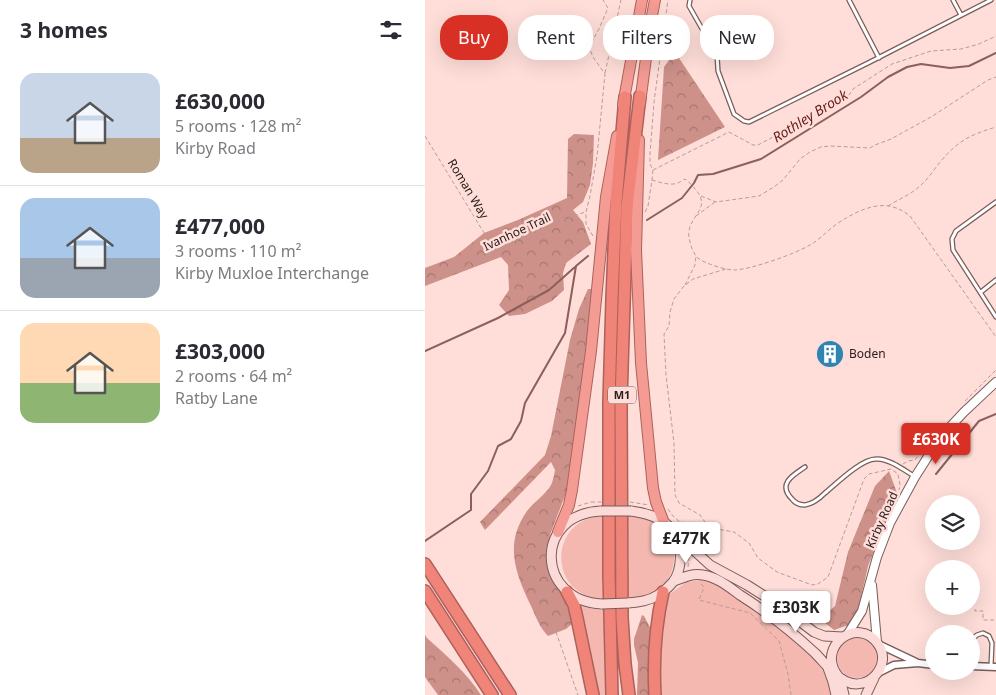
<!DOCTYPE html>
<meta charset="utf-8">
<style>
body{margin:0;font-family:"Noto Sans",sans-serif;background:#f2f2f3;color:#2b2b33;height:100vh;display:flex;flex-direction:column;font-size:19px;white-space:nowrap}
*{box-sizing:border-box;margin:0}
p{font-size:16px;color:#7c7c81}
.icon{flex:none;width:28px;height:28px;fill:none;stroke:currentColor;stroke-width:2;stroke-linecap:round;stroke-linejoin:round}
.map{position:relative;flex:1;overflow:hidden}
.panel{display:flex;flex-direction:column;background:#fff;width:425px}
.panel>*{flex:none}
.hud{position:absolute;left:15px;top:15px;width:475px;height:45px;display:flex;gap:10px}
.controls{position:absolute;left:500px;top:495px;display:grid;gap:10px}
.controls a{display:grid;place-items:center;width:55px;height:55px;border-radius:50%;background:#fff;box-shadow:0 5px 20px #0002;font-size:25px}
.price{position:absolute;translate:-50% -42px;padding:0 11px;border-radius:5px;background:#fff;color:#222;font-size:16px;line-height:32px;filter:drop-shadow(0 1px 2px #0008)}
.price::after{content:'';position:absolute;left:50%;top:30px;width:15px;height:11px;margin-left:-8px;background:inherit;clip-path:polygon(0 0,100% 0,50% 100%)}
.price.current{background:#d93025;color:#fff}
ul{padding:0;list-style:none}
li{display:flex;align-items:center;gap:15px;height:125px;padding:0 20px}
li+li{border-top:1px solid #e1e1e2}
li span{display:grid;place-items:center;flex:none;width:140px;height:100px;border-radius:15px;color:#555}
li>.icon{margin-inline-start:auto}
span .icon{width:60px;height:60px;fill:#fffc;stroke-width:1}
li b{font-size:21px}
h2{display:flex;justify-content:space-between;align-items:center;height:60px;padding:0 20px;font-size:21px}
.chip{padding:0 18px;border-radius:20px;background:#fff;box-shadow:0 5px 20px #0002;font-size:18px;line-height:45px}
.chip.current{background:#d93025;color:#fff}
main{display:flex;flex:1;min-height:0}
.map>svg:first-child{display:block}
.green{fill:#f4b8b0}
.forest{fill:url(#forest-crowns)}
.lines{fill:none;stroke-linecap:round;stroke-linejoin:round}
.stream{stroke:#8b5f5a;stroke-width:2}
.service-casing{stroke:#785d59;stroke-width:5.5}
.minor-casing{stroke:#785d59;stroke-width:9}
.tertiary-casing{stroke:#785d59;stroke-width:10}
.secondary-casing{stroke:#785d59;stroke-width:11}
.trunk-casing{stroke:#ac615a;stroke-width:12}
.motorway-casing{stroke:#ac615a;stroke-width:14}
.path{stroke:#b69c98;stroke-width:1;stroke-dasharray:4 2.5;stroke-linecap:butt}
.service{stroke:#fff;stroke-width:3}
.minor{stroke:#fff;stroke-width:6}
.tertiary{stroke:#fff;stroke-width:8}
.secondary{stroke:#fbdad7;stroke-width:9}
.trunk{stroke:#f49c94;stroke-width:10}
.motorway{stroke:#f18479;stroke-width:11}
.secondary-bridge-casing{stroke:#785d59;stroke-width:11;stroke-linecap:butt}
.path-bridge{stroke:#b69c98;stroke-width:1;stroke-dasharray:4 2.5;stroke-linecap:butt}
.secondary-bridge{stroke:#fbdad7;stroke-width:9}
.labels{text-anchor:middle;stroke-width:5;stroke-linejoin:round;paint-order:stroke}
.shield{fill:#ffded9;stroke:#6b5957;stroke-width:1}
.shield-label{font-size:11px;font-weight:bold;fill:#2c201f}
.street-label{font-size:12px;fill:#2c201f;stroke:#ffded9}
.poi-label{font-size:12px;fill:#2c201f;stroke:#ffded9;text-anchor:start}
.water-label{font-size:14px;font-style:italic;fill:#69201c;stroke:#ffded9}
</style>
<main>
<section class="panel">
<h2>3 homes<svg class="icon" aria-label="filters" viewBox="0 0 24 24"><path d="M4 7h16M4 17h16"/><circle cx="9" cy="7" r="2"/><circle cx="15" cy="17" r="2"/></svg></h2>
<ul>
<li><span style="background:linear-gradient(#c9d6e8 65%,#b9a48a 0)"><svg class="icon" aria-label="home" viewBox="0 0 24 24"><path d="M3 11l9-7 9 7M6 9v11h12V9"/></svg></span><div><b>£630,000</b><p>5 rooms · 128 m²</p><p>Kirby Road</p></div></li>
<li><span style="background:linear-gradient(#a9c7e8 60%,#9aa5b1 0)"><svg class="icon" aria-label="home" viewBox="0 0 24 24"><path d="M3 11l9-7 9 7M6 9v11h12V9"/></svg></span><div><b>£477,000</b><p>3 rooms · 110 m²</p><p>Kirby Muxloe Interchange</p></div></li>
<li><span style="background:linear-gradient(#ffd9b3 60%,#8fb573 0)"><svg class="icon" aria-label="home" viewBox="0 0 24 24"><path d="M3 11l9-7 9 7M6 9v11h12V9"/></svg></span><div><b>£303,000</b><p>2 rooms · 64 m²</p><p>Ratby Lane</p></div></li>
</ul>
</section>
<div class="map">
<svg width="571" height="695" viewBox="0 0 571 695">
<defs>
<pattern id="forest-crowns" width="20" height="18" patternUnits="userSpaceOnUse" patternTransform="scale(1.25)"><rect width="20" height="18" fill="#cd9189"/><path d="M2 6a3 3 0 1 1 6 0M12 15a3 3 0 1 1 6 0" fill="none" stroke="#a7766f"/></pattern>
</defs>
<rect width="100%" height="100%" fill="#ffded9"/>
<!-- green -->
<path class="green" d="M179,516V599C122,598 122,517 179,516Z
M202,516C210,516 217,517 225,520C257,532 257,581 225,595C218,598 210,598 202,599L204,556Z
M277,580C306,584 340,617 363,635C372,642 383,649 390,657C399,666 405,683 407,695H234V621L242,596L261,582Z
M155,605L168,609L180,610L182,695H173L167,657Z
M412 658a20 20 0 1 1 40 0a20 20 0 1 1-40 0Z"/>
<!-- forest -->
<path class="forest" d="M250,52L300,127L233,160L239,67Z
M149,134L169,135L168,163L165,185L158,202L148,210L158,222L166,244L141,263L138,273L139,290L127,301L100,314L84,316L74,305L84,290L83,265L76,257L0,286V268L29,257L59,233L93,220L142,198L143,139Z
M163,289H169L155,397L141,493L125,535L121,551L125,573L140,600L148,623L141,629L123,636C115,628 111,617 106,606C90,573 79,544 102,511C108,503 122,493 126,485C128,481 129,475 130,470L126,462L60,530L55,522L120,455L126,436L145,340L154,309Z
M464,471L472,493L443,566L434,606L429,623L409,630L395,619L410,606L423,552L450,486Z
M217,615L219,616L225,627V695H212L213,663L209,645V639Z
M0,635L2,638C21,655 42,673 56,695H13L0,677Z"/>
<g class="lines">
<!-- stream -->
<path class="stream" d="M222,220L257,198L269,183L273,175L288,174L336,159L436,97L463,77L482,67L496,64L525,68L544,66L571,53
M0,351L73,318L124,290L150,267
M511,474L554,421L571,414
M0,541L46,510V494L63,471L73,446L86,439L96,421L100,403L140,333L151,266L163,256"/>
<defs>
<path id="service" d="M265,0L264,6L292,55L293,71L309,114L319,121L324,122L445,62L566,0
M424,0L454,58
M528,0L536,15
M571,202L531,231L527,239L528,250L571,317
M556,292L571,280
M380,467C368,475 352,484 367,499C370,503 375,505 380,505C387,504 395,498 400,493C411,484 436,459 451,459C463,458 479,470 489,476
M546,640L552,635L558,633L564,636L567,643L566,666"/>
<path id="minor" d="M453,644L491,662
M546,666L571,667
M453,673L469,665L493,663L509,665"/>
<path id="tertiary" d="M447,585L452,642
M422,635L437,611L452,557L465,523L490,477L504,455L524,428L539,412L571,382"/>
<path id="secondary" d="M176,511C108,514 111,601 177,604
M251,534L285,565L322,585L352,604L389,632L399,636L418,637
M249,581C259,577 268,573 278,575C292,577 304,587 315,595C342,612 366,631 390,653C399,662 408,675 420,681C443,693 468,665 453,644C433,615 390,647 413,676
M203,603C214,602 224,601 233,595C238,592 244,587 248,582C257,570 258,547 250,534C241,519 222,513 206,511
M403,668L408,682L411,695
M415,678L419,695
M441,695L449,678"/>
<path id="trunk" d="M215,103L226,21L230,0
M198,105L217,0
M214,140L211,250L216,363L228,488L231,502L239,523
M133,532L144,505L147,490L166,351L181,197L192,136"/>
<path id="motorway" d="M0,564L85,695
M0,591L67,695
M142,592L149,605L152,618L168,695
M187,695L184,575V402L187,299L191,202L200,97
M204,695L200,664L197,618L196,401L202,207L215,96
M230,695C228,659 230,627 238,592"/>
</defs>
<!-- service casing -->
<use href="#service" class="service-casing"/>
<!-- minor casing -->
<use href="#minor" class="minor-casing"/>
<!-- tertiary casing -->
<use href="#tertiary" class="tertiary-casing"/>
<!-- secondary casing -->
<use href="#secondary" class="secondary-casing"/>
<!-- trunk casing -->
<use href="#trunk" class="trunk-casing"/>
<!-- motorway casing -->
<use href="#motorway" class="motorway-casing"/>
<!-- path -->
<path class="path" d="M180,73L196,0
M0,136L70,251
M228,170L304,132L328,145H333L422,98L428,89L467,64L506,51L536,49L554,44L571,36
M227,180C234,182 245,186 253,183C255,182 258,180 260,179C264,182 268,186 271,190C286,208 266,215 264,231C263,236 265,241 266,246C268,251 270,256 274,259C282,264 300,270 310,270C327,269 370,254 385,245C394,240 401,232 409,226C424,215 449,201 468,207C475,209 480,212 485,216L571,337
M276,196L291,202L334,196L349,187L358,180L375,159L385,152L396,147L405,146L445,148L450,145L466,139L506,117L563,80L571,77
M463,206C474,199 487,194 496,185C504,178 509,169 516,161C534,140 545,135 571,127
M220,212L223,206L227,180L228,170L225,164V154L229,102L243,0
M271,216L290,202
M168,236L161,224V212L165,196L172,156L180,74L168,57L164,47L174,29L183,8L178,0
M0,280L64,255L114,229L160,212
M260,285L270,265L271,256
M540,401L571,370
M478,464L483,461L490,460L509,436
M205,502L224,505
M153,506L166,502
M243,509L248,516L255,522L265,523L274,526L309,532L324,543L333,558L352,572L387,585L393,584L403,577L439,479L444,474L466,469L473,474L475,485L474,490
M131,513L117,530L106,570L125,615L153,695
M252,525L255,522
M284,528L275,515L254,503L250,495L249,443L241,375L239,334L244,326L245,312L249,299L259,286L268,279L301,269
M263,567L264,556
M276,584L279,587L274,600L325,613L354,641L363,674L366,695
M550,609V611H558V620H571
M411,628L419,626"/>
<!-- service -->
<use href="#service" class="service"/>
<!-- minor -->
<use href="#minor" class="minor"/>
<!-- tertiary -->
<use href="#tertiary" class="tertiary"/>
<!-- secondary -->
<use href="#secondary" class="secondary"/>
<!-- trunk -->
<use href="#trunk" class="trunk"/>
<!-- motorway -->
<use href="#motorway" class="motorway"/>
<defs>
<path id="secondary-bridge" d="M176,511H206
M177,604L203,603"/>
</defs>
<!-- secondary-bridge casing -->
<use href="#secondary-bridge" class="secondary-bridge-casing"/>
<!-- path-bridge -->
<path class="path-bridge" d="M166,502H204"/>
<!-- secondary-bridge -->
<use href="#secondary-bridge" class="secondary-bridge"/>
</g>
<!-- icons -->
<defs>
<symbol id="building-disc" viewBox="-11 -11 22 22"><circle r="9.5" fill="#2e84b3" stroke="#ffded9"/><path d="M-4-6H4V6H1V3H-1V6H-4ZM-2.5-4.3h1.7v1.8h-1.7ZM.8-4.3h1.7v1.8H.8ZM-2.5-1h1.7V.8h-1.7ZM.8-1h1.7V.8H.8Z" fill="#fff"/></symbol>
</defs>
<g fill-rule="evenodd">
<use href="#building-disc" x="389" y="338" width="32" height="32"/>
</g>
<g class="labels">
<!-- shield labels -->
<rect class="shield" x="183" y="386.5" width="28" height="17" rx="4"/>
<g class="shield-label">
<text x="197" y="399">M1</text>
</g>
<!-- street labels -->
<g class="street-label">
<text transform="translate(43 189) rotate(59)" y="4">Roman Way</text>
<text transform="translate(92 232) rotate(-25)" y="4">Ivanhoe Trail</text>
<text transform="translate(457 520) rotate(-66)" y="4">Kirby Road</text>
</g>
<!-- poi labels -->
<g class="poi-label">
<text x="424" y="358">Boden</text>
</g>
<!-- water labels -->
<g class="water-label">
<text transform="translate(385 116) rotate(-32)" y="5">Rothley Brook</text>
</g>
</g>
</svg>
<div class="controls">
<a><svg class="icon" aria-label="layers" viewBox="0 0 24 24"><path d="M12 4l9 5-9 5-9-5zM3 14l9 5 9-5"/></svg></a>
<a>+</a>
<a>−</a>
</div>
<b class="price current" style="left:511px;top:465px">£630K</b>
<b class="price" style="left:261px;top:564px">£477K</b>
<b class="price" style="left:371px;top:633px">£303K</b>
<div class="hud">
<a class="chip current">Buy</a>
<a class="chip">Rent</a>
<a class="chip">Filters</a>
<a class="chip">New</a>
</div>
</div>
</main>
